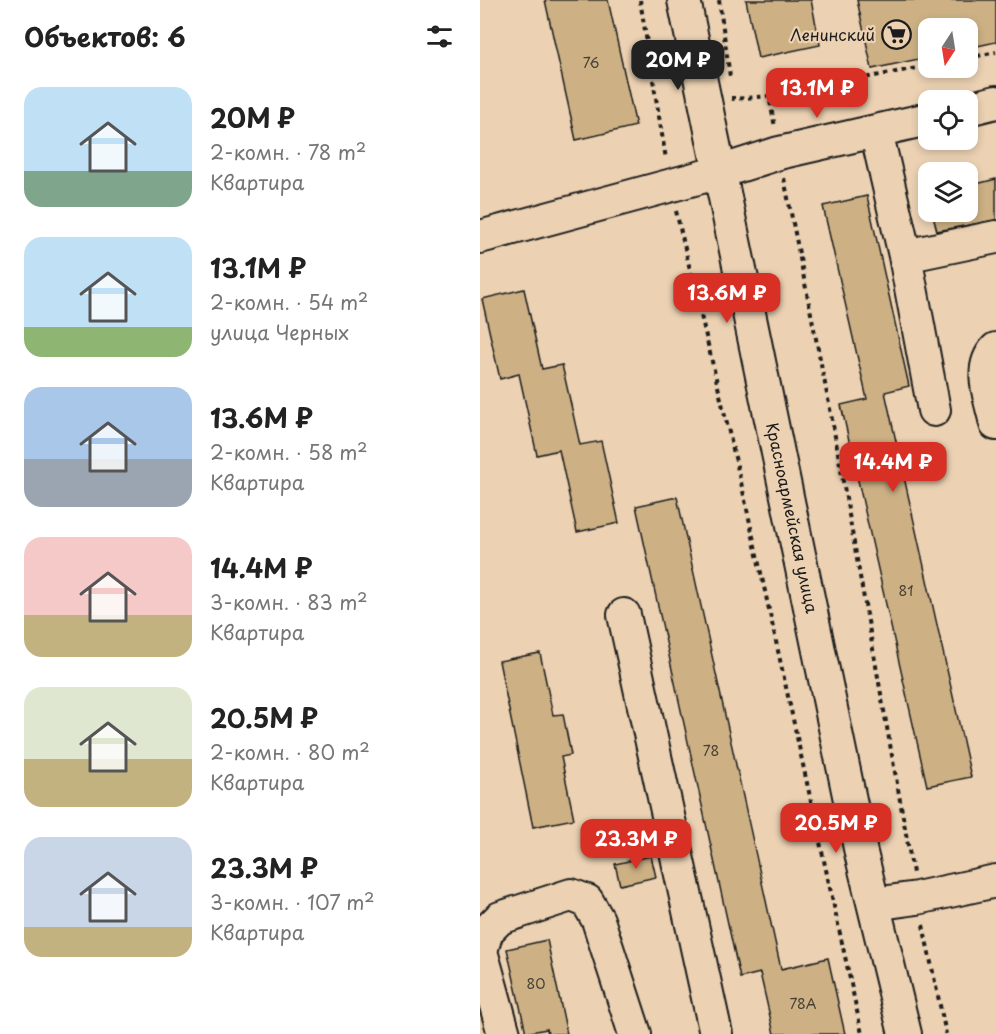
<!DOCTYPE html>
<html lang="ru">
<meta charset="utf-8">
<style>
body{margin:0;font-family:"Playpen Sans",sans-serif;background:#f6f6f6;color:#222;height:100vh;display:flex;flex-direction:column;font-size:22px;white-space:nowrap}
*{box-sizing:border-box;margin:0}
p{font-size:20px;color:#767676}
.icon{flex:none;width:33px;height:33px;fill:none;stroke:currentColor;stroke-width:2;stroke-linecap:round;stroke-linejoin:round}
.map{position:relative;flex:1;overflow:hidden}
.drawer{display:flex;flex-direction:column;background:#fff;width:480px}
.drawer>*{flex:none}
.needle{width:39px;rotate:192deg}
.fabs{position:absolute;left:438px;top:18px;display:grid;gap:12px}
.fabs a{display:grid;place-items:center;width:60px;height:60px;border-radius:12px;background:#fff;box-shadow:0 3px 9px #0003;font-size:30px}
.price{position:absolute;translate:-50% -51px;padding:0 14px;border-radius:12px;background:#d93025;color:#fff;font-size:20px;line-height:39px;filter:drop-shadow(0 2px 3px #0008)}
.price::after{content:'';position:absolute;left:50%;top:36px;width:18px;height:14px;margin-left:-9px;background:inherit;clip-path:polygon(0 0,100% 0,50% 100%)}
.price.active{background:#222;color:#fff}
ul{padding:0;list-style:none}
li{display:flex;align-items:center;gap:18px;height:150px;padding:0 24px}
li span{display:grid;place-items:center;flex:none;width:168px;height:120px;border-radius:18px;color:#555}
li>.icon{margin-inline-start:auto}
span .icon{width:72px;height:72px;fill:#fffc;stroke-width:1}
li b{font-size:26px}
h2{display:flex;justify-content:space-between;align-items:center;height:72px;padding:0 24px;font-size:26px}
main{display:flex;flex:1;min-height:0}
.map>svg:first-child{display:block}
.building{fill:#cdb185;stroke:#1c1c1c;stroke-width:1.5}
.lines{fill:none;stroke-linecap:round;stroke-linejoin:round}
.minor-casing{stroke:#1c1c1c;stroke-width:36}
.path{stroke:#1c1c1c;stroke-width:4;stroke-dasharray:4.5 4.5;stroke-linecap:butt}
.minor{stroke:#ecd2b3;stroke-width:32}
.labels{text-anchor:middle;stroke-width:4.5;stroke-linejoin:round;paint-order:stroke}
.number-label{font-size:14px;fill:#484136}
.poi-label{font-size:16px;fill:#1c1c1c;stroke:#ecd2b3;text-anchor:end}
.street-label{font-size:16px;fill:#1c1c1c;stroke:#ecd2b3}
</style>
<main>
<section class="drawer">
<h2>Объектов: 6<svg class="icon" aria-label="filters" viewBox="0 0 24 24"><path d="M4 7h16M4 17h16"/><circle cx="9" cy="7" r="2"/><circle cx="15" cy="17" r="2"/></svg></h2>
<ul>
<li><span style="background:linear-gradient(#bfe0f5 70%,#7fa58c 0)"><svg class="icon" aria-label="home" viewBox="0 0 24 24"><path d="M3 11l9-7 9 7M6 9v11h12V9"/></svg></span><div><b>20M ₽</b><p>2-комн. · 78 m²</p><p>Квартира</p></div></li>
<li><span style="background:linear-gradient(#bfe0f5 75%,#8fb573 0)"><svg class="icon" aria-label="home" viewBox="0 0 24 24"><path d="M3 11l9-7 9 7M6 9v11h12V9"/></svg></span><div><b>13.1M ₽</b><p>2-комн. · 54 m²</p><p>улица Черных</p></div></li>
<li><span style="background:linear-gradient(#a9c7e8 60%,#9aa5b1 0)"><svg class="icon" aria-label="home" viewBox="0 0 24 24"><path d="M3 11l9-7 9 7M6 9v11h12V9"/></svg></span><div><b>13.6M ₽</b><p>2-комн. · 58 m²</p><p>Квартира</p></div></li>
<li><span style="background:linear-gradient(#f6c9c9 65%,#c2b280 0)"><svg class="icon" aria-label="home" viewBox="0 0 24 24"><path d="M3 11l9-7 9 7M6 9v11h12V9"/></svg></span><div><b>14.4M ₽</b><p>3-комн. · 83 m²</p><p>Квартира</p></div></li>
<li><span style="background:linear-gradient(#dfe7d0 60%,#c2b280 0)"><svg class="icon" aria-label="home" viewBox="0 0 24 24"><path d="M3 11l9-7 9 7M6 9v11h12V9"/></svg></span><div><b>20.5M ₽</b><p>2-комн. · 80 m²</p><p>Квартира</p></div></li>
<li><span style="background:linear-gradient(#c9d6e8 75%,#c2b280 0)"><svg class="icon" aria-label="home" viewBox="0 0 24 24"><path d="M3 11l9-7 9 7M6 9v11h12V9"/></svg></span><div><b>23.3M ₽</b><p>3-комн. · 107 m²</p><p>Квартира</p></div></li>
</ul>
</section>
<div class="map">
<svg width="516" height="1034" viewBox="0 0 516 1034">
<rect width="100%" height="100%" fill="#ecd2b3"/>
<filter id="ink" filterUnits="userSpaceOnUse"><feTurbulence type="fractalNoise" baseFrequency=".0167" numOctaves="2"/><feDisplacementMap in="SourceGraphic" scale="12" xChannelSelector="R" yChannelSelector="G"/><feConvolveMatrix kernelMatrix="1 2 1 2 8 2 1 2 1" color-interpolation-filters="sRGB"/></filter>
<g filter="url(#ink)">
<!-- building -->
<path class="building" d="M65,0H128L156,126L96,140Z
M266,0H331L340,45L278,58Z
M377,0H516V42L488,48V28H448V57L392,69Z
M516,179V220L457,231L452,212H488V186Z
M387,196L429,386L405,392L491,777L447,786L361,405L387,399L343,206Z
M44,289L62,369L82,365L100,445L121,441L139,523L97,532L79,450L57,455L39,374L20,379L2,299Z
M197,497L301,969L348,958L365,1034H294L280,973L260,978L156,506Z
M60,653L73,715L83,714L91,755L81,757L94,819L53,827L19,661Z
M171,856L176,877L140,885L135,864Z
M67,940L87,1034H68L67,1029L46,1033L27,949Z"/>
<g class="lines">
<defs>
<path id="minor" d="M204,0L381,853L425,1034
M488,109L516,102
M396,131L425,256L454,410
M0,237L240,172L299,153L448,119
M425,256L516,237
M516,349C497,369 511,399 516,424
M144,615L236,1034
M394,904L437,898L516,881
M24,1034L1,951L7,931L20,918L91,895L107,901L118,920L155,1034"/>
</defs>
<!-- minor casing -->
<use href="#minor" class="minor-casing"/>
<!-- path -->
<path class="path" d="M160,0L186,159
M239,0L250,77
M488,58L516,52
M253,96V99L289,96L295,127
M289,96L448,66
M304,178L351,414L433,873
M196,211L263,491L382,1034
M443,925L466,1034"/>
<!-- minor -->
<use href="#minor" class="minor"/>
</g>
</g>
<!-- icons -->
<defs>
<symbol id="supermarket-ring" viewBox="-11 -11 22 22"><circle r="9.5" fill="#ecd2b3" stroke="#1c1c1c" stroke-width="1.5"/><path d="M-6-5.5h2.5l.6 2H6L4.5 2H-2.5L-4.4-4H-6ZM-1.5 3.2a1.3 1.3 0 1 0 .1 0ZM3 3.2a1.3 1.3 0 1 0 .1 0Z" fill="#1c1c1c"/></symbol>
</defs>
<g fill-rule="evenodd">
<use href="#supermarket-ring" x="400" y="18" width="33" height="33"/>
</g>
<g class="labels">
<!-- number labels -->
<g class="number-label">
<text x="111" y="68">76</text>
<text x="426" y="596">81</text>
<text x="231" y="756">78</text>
<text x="56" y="989">80</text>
<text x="323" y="1009">78А</text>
</g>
<!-- poi labels -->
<g class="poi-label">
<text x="395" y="41">Ленинский</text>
</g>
<!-- street labels -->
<g class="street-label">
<text transform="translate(312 518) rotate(78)" y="6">Красноармейская улица</text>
</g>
</g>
</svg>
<div class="fabs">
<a><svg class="needle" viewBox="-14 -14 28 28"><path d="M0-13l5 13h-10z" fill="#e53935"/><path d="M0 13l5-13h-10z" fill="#767676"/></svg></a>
<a><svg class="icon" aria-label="locate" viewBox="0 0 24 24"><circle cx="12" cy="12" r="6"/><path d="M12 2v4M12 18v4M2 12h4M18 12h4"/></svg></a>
<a><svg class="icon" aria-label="layers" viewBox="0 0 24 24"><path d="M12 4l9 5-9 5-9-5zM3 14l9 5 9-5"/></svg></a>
</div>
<b class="price active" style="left:198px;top:91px">20M ₽</b>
<b class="price" style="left:337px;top:119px">13.1M ₽</b>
<b class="price" style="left:247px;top:324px">13.6M ₽</b>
<b class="price" style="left:413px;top:493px">14.4M ₽</b>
<b class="price" style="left:356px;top:854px">20.5M ₽</b>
<b class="price" style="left:156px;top:870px">23.3M ₽</b>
</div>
</main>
